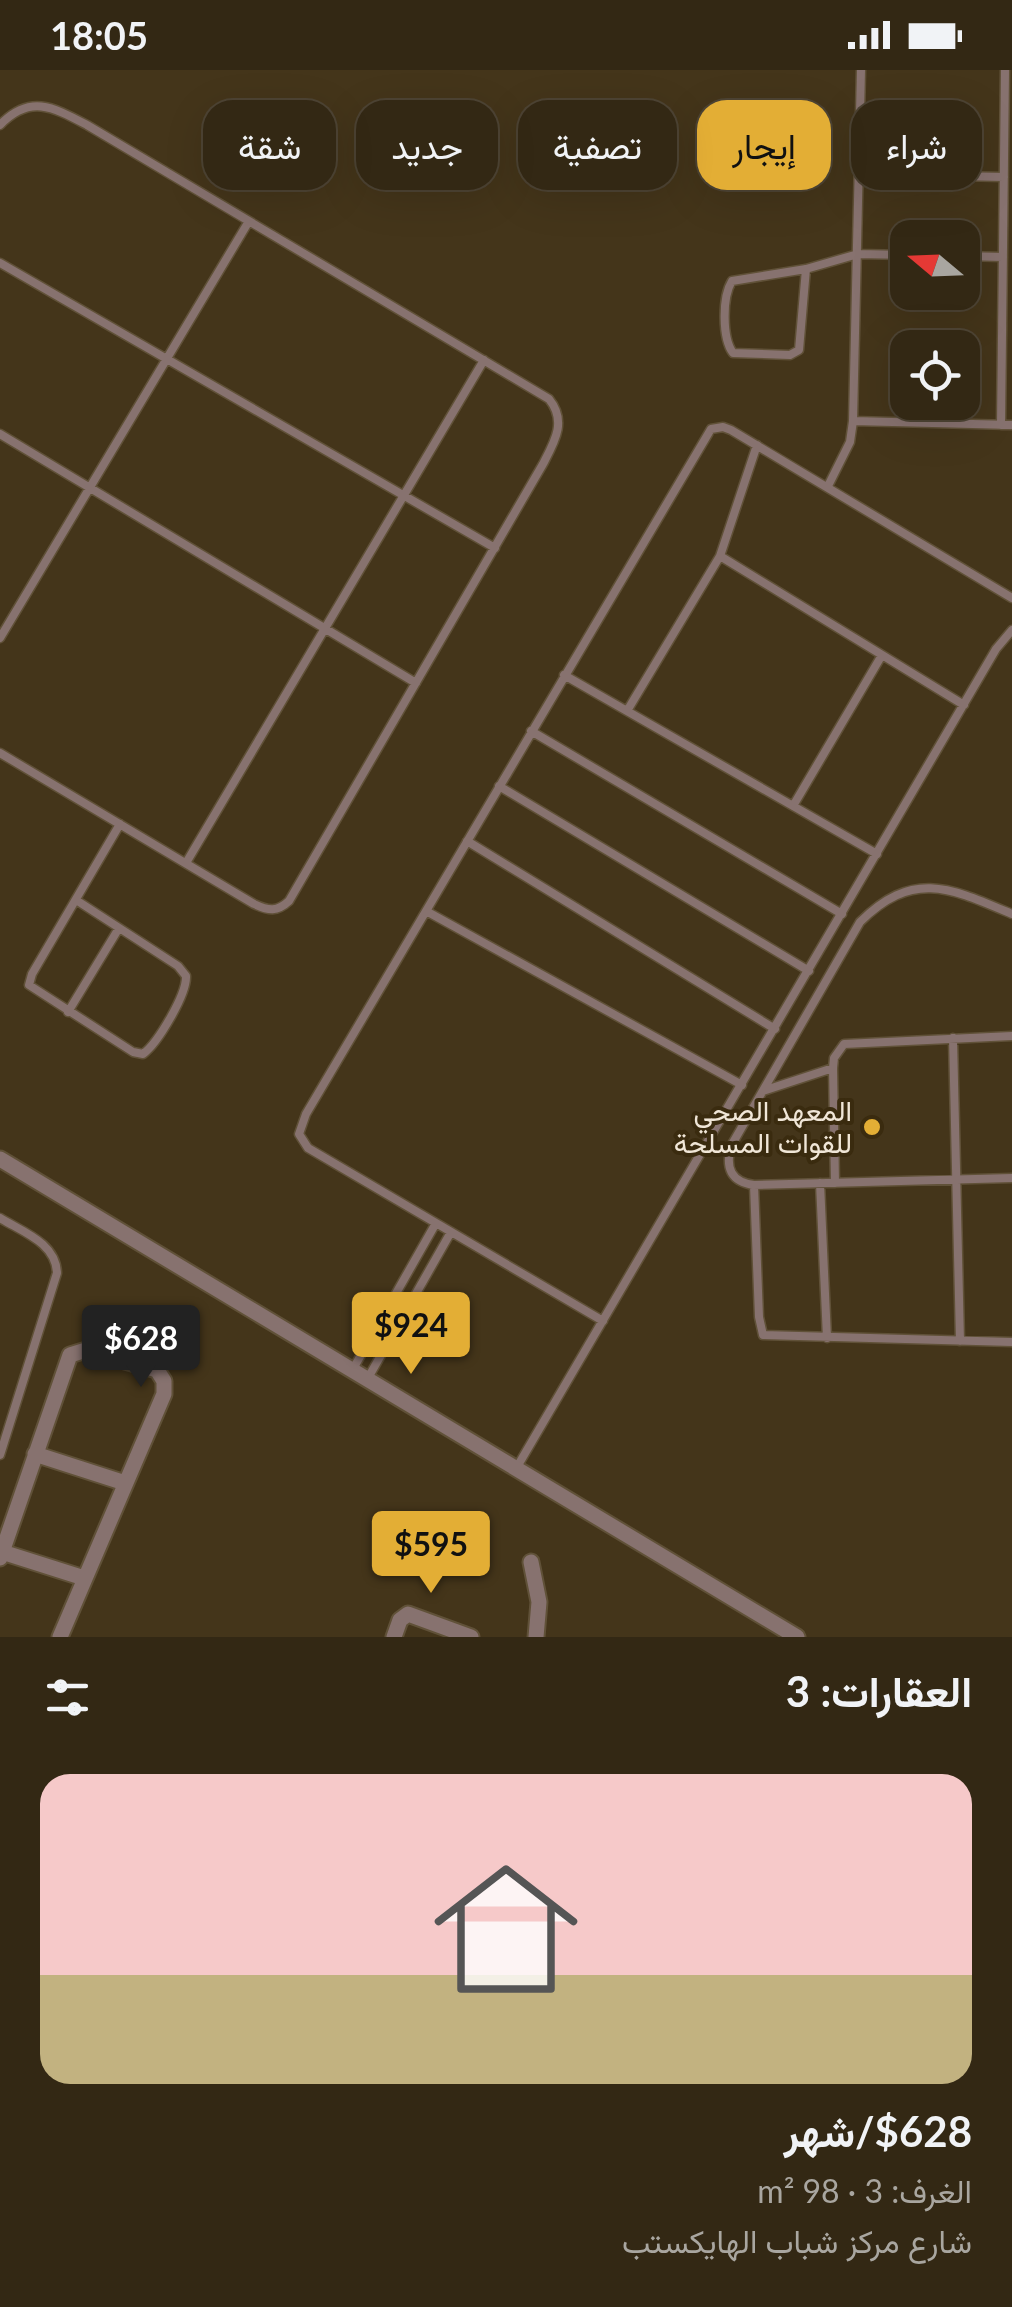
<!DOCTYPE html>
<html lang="ar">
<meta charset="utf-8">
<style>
body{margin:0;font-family:Lato,Vazirmatn,sans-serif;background:#3e3422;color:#f1f3f6;direction:rtl;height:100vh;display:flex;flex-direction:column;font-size:38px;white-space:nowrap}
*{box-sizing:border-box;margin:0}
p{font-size:32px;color:#a9a6a0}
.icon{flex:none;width:55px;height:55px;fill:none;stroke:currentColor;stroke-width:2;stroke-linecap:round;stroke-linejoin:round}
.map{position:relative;height:1567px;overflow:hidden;direction:ltr}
.details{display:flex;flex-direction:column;background:#332814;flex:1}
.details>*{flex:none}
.hud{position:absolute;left:30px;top:30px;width:952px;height:90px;direction:rtl;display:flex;gap:20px}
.needle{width:65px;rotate:289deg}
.fabs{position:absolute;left:890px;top:150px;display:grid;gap:20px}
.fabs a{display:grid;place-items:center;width:90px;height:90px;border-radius:20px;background:#332814;box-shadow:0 10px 40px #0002,0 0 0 2px #4e4434;font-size:50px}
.price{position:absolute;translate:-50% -85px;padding:0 22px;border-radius:10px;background:#e3ae35;color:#111;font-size:32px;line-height:65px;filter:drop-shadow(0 2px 5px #0008)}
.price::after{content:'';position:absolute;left:50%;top:60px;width:30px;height:22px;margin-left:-15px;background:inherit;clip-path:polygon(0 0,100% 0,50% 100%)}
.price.selected{background:#222;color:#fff}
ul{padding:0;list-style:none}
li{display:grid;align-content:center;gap:20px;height:530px;padding:0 40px}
li span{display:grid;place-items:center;height:310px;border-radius:30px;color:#555}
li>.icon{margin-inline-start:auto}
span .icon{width:180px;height:180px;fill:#fffc;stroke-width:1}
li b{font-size:42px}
h2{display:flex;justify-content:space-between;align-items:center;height:120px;padding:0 40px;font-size:42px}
.tag{padding:0 35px;border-radius:30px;background:#332814;box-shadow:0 10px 40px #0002,0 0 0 2px #4e4434;font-size:35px;line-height:90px}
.tag.selected{background:#e3ae35;color:#111}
.status{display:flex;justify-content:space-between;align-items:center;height:70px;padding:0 50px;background:#332814;direction:ltr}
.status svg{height:28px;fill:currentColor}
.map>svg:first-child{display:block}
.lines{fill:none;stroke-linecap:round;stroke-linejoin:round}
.service-casing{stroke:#605138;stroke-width:11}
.minor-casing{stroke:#605138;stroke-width:19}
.service{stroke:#87726f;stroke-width:8}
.minor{stroke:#87726f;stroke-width:15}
.poi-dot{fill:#e3ae35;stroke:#3a2b0f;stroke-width:4}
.labels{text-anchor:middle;stroke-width:8;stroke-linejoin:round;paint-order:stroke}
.poi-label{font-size:28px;fill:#f0e6d7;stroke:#3a2b0f;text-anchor:end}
</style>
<div class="status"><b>18:05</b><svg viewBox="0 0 49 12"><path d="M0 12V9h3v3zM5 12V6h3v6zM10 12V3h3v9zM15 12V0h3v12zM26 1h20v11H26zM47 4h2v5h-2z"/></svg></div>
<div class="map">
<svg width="1012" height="1567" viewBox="0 0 1012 1567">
<rect width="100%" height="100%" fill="#44351a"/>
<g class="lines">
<defs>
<path id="service" d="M0,55C30,24 53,37 87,55L549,329C567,351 555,371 543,394L289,831C277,842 269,841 254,834L0,683
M859,104L1004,107
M962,186L1003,187
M0,193L495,478
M806,199L799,280L790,285L733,283C722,268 722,227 732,211L806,199L858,184L908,185
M853,351L1012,355
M1001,355L1005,0
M0,364L416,613
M828,416L850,372L853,351L861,0
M720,486L964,635
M0,568L249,151
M564,605L877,784
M627,641L720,486L757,375
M531,661L842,844
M499,716L809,901
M793,736L882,585
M467,771L775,959
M186,793L484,290
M76,830L178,896L186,906C187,924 158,973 143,984L133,982L29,915L32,904L120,754
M426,841L742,1015
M1012,844C951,818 913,799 860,852L731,1076C725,1098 731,1112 754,1115L1012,1108
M68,942L119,858
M953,968L960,1271
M763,1021L833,998
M820,1113L827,1268
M835,1113L833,998L834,988L844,974L1012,966
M754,1115L759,1247L763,1265L1012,1272
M0,1148C23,1162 56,1173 57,1203L0,1385
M603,1251L308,1078L299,1064L306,1044L711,359L723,357L731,360L1012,528
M353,1299L436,1153
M368,1308L451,1162
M517,1397L996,579L1012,560"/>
<path id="minor" d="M0,1089L797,1567
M35,1384L125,1413
M2,1482L84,1508
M0,1488L70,1285L86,1280L157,1300L164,1311V1324L60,1567
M531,1492L539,1532L536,1567
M394,1567L400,1550L408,1544L471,1567"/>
</defs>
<!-- service casing -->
<use href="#service" class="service-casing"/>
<!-- minor casing -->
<use href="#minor" class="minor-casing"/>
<!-- service -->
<use href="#service" class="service"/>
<!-- minor -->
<use href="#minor" class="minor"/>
</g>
<!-- markers -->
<circle class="poi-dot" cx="872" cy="1057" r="10"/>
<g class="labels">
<!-- poi labels -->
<g class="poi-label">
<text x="852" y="1051">المعهد الصحي<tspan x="852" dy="32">للقوات المسلحة</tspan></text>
</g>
</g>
</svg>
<div class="fabs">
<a><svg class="needle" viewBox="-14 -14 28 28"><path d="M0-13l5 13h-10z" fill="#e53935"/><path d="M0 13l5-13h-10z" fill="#a9a6a0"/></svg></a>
<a><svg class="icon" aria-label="locate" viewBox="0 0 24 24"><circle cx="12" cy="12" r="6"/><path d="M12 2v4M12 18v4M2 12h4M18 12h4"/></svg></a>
</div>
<b class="price" style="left:411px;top:1307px">$924</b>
<b class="price selected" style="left:141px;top:1320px">$628</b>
<b class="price" style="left:431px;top:1526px">$595</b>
<div class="hud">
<a class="tag">شراء</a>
<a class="tag selected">إيجار</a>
<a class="tag">تصفية</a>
<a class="tag">جديد</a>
<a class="tag">شقة</a>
</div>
</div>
<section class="details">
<h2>العقارات: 3<svg class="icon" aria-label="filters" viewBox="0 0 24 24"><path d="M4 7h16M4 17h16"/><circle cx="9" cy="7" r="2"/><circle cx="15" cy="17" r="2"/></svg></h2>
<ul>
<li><span style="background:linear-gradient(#f6c9c9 65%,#c2b280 0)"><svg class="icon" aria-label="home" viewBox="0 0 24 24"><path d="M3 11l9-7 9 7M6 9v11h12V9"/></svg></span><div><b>$628/شهر</b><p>الغرف: 3 · 98 m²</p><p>شارع مركز شباب الهايكستب</p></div></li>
</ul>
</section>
